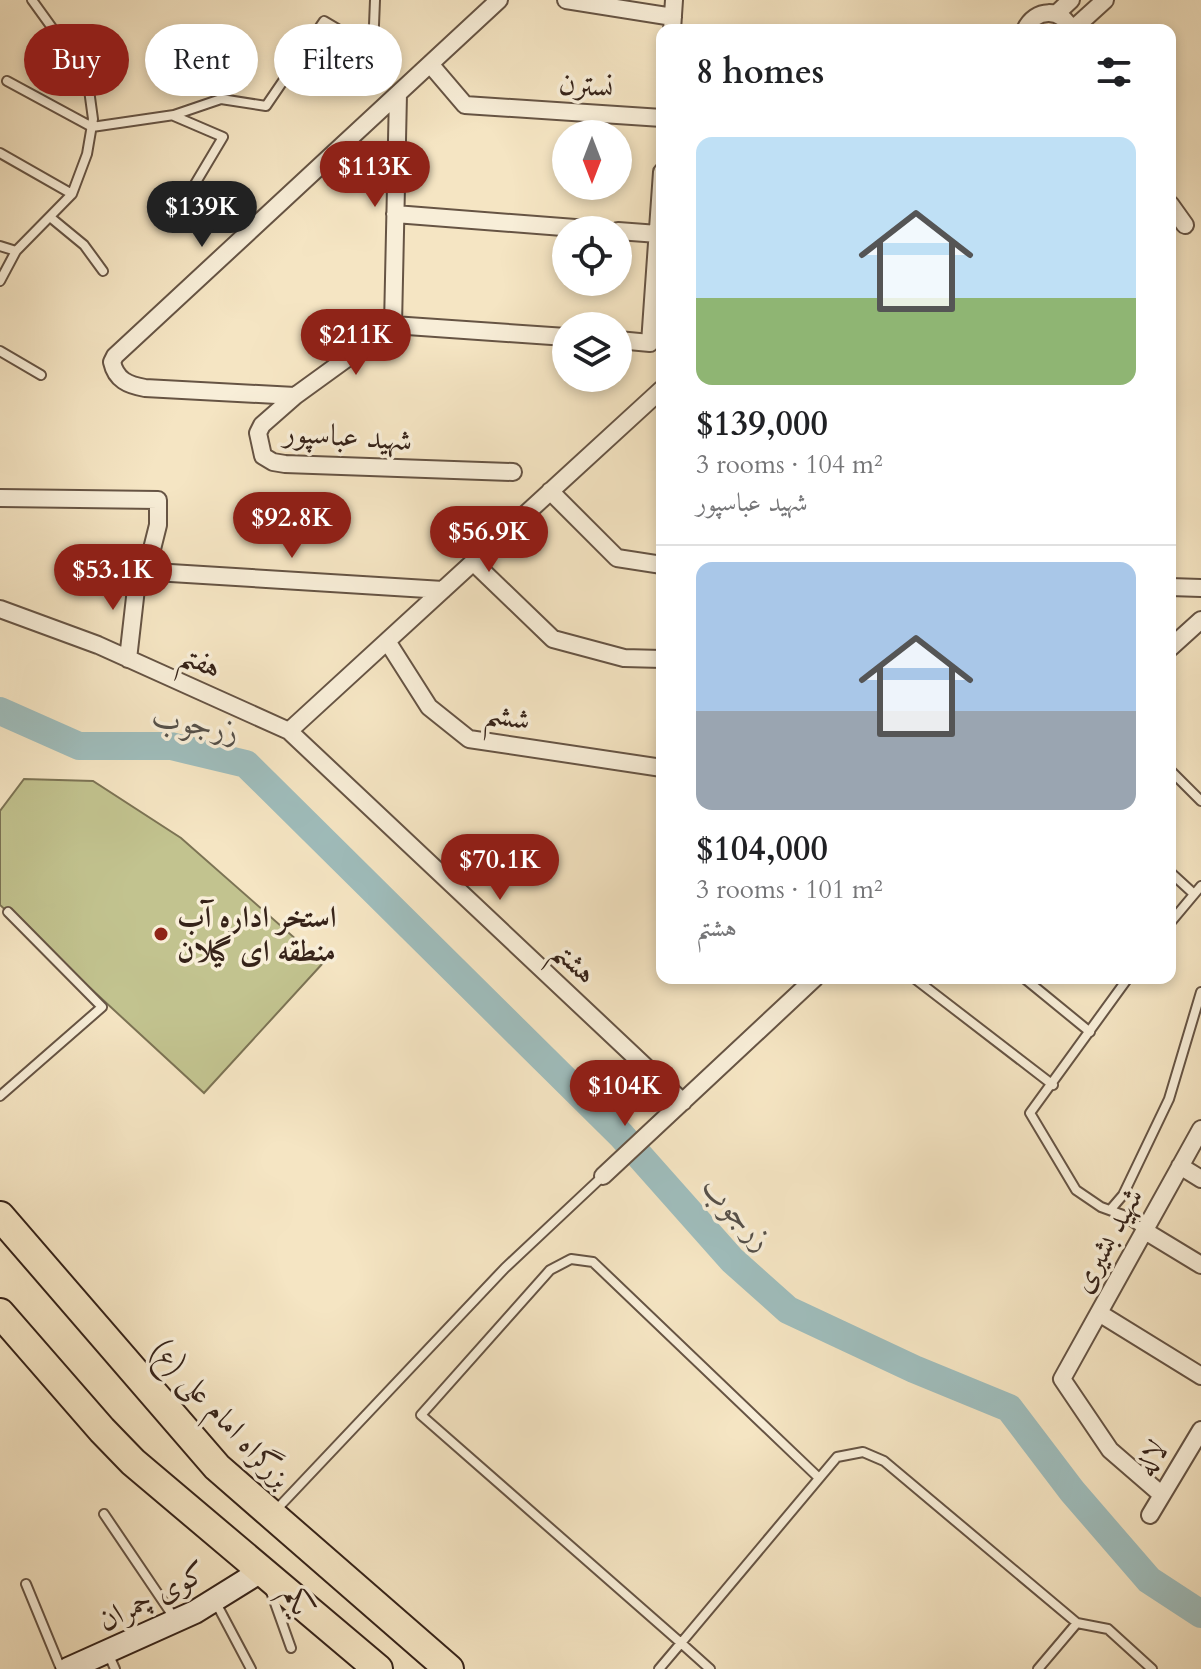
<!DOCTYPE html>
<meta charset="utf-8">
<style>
body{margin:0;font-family:Cardo,Amiri,serif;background:#f6f6f6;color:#202124;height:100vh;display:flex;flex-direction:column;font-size:30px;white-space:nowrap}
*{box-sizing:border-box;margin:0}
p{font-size:26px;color:#757577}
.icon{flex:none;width:44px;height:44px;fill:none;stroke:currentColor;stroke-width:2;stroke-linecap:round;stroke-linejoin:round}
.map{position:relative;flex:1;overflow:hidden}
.side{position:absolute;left:656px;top:24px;width:520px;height:960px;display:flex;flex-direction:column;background:#fff;border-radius:16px;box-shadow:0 4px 12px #0003}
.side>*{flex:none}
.top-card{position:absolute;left:24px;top:24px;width:512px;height:72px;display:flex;gap:16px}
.needle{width:52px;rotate:180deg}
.controls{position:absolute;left:552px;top:120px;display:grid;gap:16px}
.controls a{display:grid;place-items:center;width:80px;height:80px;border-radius:50%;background:#fff;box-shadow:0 4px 12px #0003;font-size:40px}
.price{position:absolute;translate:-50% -68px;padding:0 18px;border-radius:28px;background:#8f2418;color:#fff;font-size:26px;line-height:52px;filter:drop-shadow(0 2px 4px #0008)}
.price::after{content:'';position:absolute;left:50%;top:48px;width:24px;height:18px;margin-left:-12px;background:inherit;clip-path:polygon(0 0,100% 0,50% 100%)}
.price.current{background:#222;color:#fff}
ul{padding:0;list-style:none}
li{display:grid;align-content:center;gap:16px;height:424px;padding:0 40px}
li+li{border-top:2px solid #e0e0e0}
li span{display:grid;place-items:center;height:248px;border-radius:16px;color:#555}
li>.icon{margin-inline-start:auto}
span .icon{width:144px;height:144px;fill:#fffc;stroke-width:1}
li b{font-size:34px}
h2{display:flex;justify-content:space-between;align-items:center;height:96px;padding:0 40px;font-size:34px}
.tag{padding:0 28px;border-radius:36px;background:#fff;box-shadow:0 4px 12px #0003;font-size:28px;line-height:72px}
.tag.current{background:#8f2418;color:#fff}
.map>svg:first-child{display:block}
.green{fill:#c2c38f;stroke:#7c7354;stroke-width:2}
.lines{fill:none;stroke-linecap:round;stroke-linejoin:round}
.river{stroke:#9fbdbc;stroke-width:28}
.lane-casing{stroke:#665444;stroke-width:12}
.street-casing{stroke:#665444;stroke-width:20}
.secondary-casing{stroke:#362319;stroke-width:26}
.highway-casing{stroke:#362319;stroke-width:32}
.lane{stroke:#f8eed8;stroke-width:8}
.street{stroke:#f8eed8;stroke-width:16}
.secondary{stroke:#f8eed8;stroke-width:22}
.highway{stroke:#f5e5c3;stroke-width:28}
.poi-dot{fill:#8f2418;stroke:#f8eed8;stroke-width:3}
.labels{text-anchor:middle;stroke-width:7;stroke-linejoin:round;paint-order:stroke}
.street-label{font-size:30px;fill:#362319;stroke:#f8eed8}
.poi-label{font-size:30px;font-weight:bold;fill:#362319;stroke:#f8eed8;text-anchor:start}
.water-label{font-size:32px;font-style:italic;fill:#56514a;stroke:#f8eed8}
</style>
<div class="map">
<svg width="1201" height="1669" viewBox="0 0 1201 1669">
<rect width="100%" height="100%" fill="#f5e5c3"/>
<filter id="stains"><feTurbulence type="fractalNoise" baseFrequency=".0025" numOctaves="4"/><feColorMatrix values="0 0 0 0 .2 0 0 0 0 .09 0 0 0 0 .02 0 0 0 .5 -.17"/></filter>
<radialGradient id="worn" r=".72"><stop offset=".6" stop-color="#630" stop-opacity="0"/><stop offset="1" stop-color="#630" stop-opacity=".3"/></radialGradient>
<!-- green -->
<path class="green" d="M24,779L93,781L181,838L323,963L204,1093L0,905V811Z"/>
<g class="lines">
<!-- river -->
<path class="river" d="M0,711L79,746H171L246,764L621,1135L732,1260L788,1310L914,1369L1009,1408L1072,1491L1149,1580L1201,1614"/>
<defs>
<path id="lane" d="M7,81L92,127L174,115L221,99L266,106L324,21L373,50L375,0
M174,116L223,137L189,194
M0,153L72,194
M50,217L84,245L103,271
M0,246L16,251
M0,281L16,251L72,194L87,154L93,119L86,68L58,36L32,0
M0,351L41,375
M1170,770L1201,801
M1170,872L1194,894
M1170,923L1201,886
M914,978L1053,1085
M1024,978L1090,1032
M1128,978L1030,1113L1076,1190L1101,1207L1123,1215L1144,1230
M0,1096L102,1007L8,912
M1111,1209L1123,1195L1169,1099L1201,992
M819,1478L593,1262L571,1259L550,1270L421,1415L681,1643L837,1457L863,1452L884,1461L1077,1623
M276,1510L505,1268L603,1176
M104,1514L175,1619
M26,1584L61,1669
M271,1592L291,1648
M215,1601L251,1669
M108,1653L115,1669
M659,1669L681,1643L710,1669
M1038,1669L1077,1623L1108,1629L1152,1669"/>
<path id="street" d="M566,0L673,17
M1056,14L1071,0
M672,30L674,0
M1025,30C1035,8 1062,7 1071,30
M1072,30L1105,0
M430,64L465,105L662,118
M1170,204L1185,225
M395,214L601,230
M618,231L658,234
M393,325L398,94
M618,340L650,343L662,172
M295,396L145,388C128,385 116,380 112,362L115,356L499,0
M513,472L285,464L273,462L263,456L258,433L262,425L295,396L393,325L566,337
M550,491L617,558L662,565
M0,498L158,500V525L152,549L138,571L128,659
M473,562L553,639L624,658L662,659
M138,571L443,590
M1170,587L1201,588
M0,609L98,645L289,731L683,1102
M387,641L429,707L469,739L662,768
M1170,648L1201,620
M289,731L662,389
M1180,1166L1201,1179
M603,1176L815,978
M1145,1231L1201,1265
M1099,1313L1201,1376
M1162,1495L1110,1450L1062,1379L1201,1129
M1150,1515L1201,1430"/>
<path id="secondary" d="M68,1669L195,1612L261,1571"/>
<path id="highway" d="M0,1216L217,1467L449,1669
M0,1313L102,1430L133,1462L378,1669"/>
</defs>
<!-- lane casing -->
<use href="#lane" class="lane-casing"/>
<!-- street casing -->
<use href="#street" class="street-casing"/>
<!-- secondary casing -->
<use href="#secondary" class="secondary-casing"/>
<!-- highway casing -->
<use href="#highway" class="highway-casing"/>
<!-- lane -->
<use href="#lane" class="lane"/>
<!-- street -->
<use href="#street" class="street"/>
<!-- secondary -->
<use href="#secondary" class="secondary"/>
<!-- highway -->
<use href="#highway" class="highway"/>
</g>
<!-- markers -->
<circle class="poi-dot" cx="161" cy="934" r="8"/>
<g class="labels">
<!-- street labels -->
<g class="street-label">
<text transform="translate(586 85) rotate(4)" y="10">نسترن</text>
<text transform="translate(348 436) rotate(4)" y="10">شهید عباسپور</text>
<text transform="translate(201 661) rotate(24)" y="10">هفتم</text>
<text transform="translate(508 716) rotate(12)" y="10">ششم</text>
<text transform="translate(575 962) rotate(43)" y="10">هشتم</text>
<text transform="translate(1107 1240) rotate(-61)" y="10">شهید بشیری</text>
<text transform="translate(221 1414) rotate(47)" y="10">بزرگراه امام علی (ع)</text>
<text transform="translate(1151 1458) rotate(-59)" y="10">لاله</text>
<text transform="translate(152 1596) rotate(-27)" y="10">کوی چمران</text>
<text transform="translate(299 1601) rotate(70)" y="10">یکم</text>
</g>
<!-- poi labels -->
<g class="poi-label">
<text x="177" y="927">استخر اداره آب<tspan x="177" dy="34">منطقه ای گیلان</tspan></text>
</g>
<!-- water labels -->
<g class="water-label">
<text transform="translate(196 723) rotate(10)" y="11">زرجوب</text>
<text transform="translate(738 1213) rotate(47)" y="11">زرجوب</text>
</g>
</g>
<rect width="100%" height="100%" filter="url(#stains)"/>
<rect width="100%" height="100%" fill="url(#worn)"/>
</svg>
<div class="controls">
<a><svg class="needle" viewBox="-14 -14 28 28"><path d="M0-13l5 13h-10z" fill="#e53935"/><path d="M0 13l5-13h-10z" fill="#757577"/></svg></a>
<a><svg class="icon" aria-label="locate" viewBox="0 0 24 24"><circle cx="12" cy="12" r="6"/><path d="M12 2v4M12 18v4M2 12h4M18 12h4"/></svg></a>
<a><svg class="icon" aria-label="layers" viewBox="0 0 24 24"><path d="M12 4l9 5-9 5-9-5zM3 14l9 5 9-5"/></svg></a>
</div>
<b class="price" style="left:375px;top:209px">$113K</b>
<b class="price current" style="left:202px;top:249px">$139K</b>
<b class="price" style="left:356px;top:377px">$211K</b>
<b class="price" style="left:292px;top:560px">$92.8K</b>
<b class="price" style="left:489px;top:574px">$56.9K</b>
<b class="price" style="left:113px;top:612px">$53.1K</b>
<b class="price" style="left:500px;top:902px">$70.1K</b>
<b class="price" style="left:625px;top:1128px">$104K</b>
<div class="top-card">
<a class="tag current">Buy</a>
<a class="tag">Rent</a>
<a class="tag">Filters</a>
</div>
<section class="side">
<h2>8 homes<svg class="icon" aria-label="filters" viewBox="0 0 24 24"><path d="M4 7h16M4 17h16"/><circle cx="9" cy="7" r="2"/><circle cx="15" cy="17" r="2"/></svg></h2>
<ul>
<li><span style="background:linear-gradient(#bfe0f5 65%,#8fb573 0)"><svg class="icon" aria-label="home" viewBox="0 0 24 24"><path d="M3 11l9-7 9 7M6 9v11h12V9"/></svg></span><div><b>$139,000</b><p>3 rooms · 104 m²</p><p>شهید عباسپور</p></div></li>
<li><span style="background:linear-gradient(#a9c7e8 60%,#9aa5b1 0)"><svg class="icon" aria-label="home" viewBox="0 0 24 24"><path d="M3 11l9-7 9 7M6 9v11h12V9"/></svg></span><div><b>$104,000</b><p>3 rooms · 101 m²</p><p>هشتم</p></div></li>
</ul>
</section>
</div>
